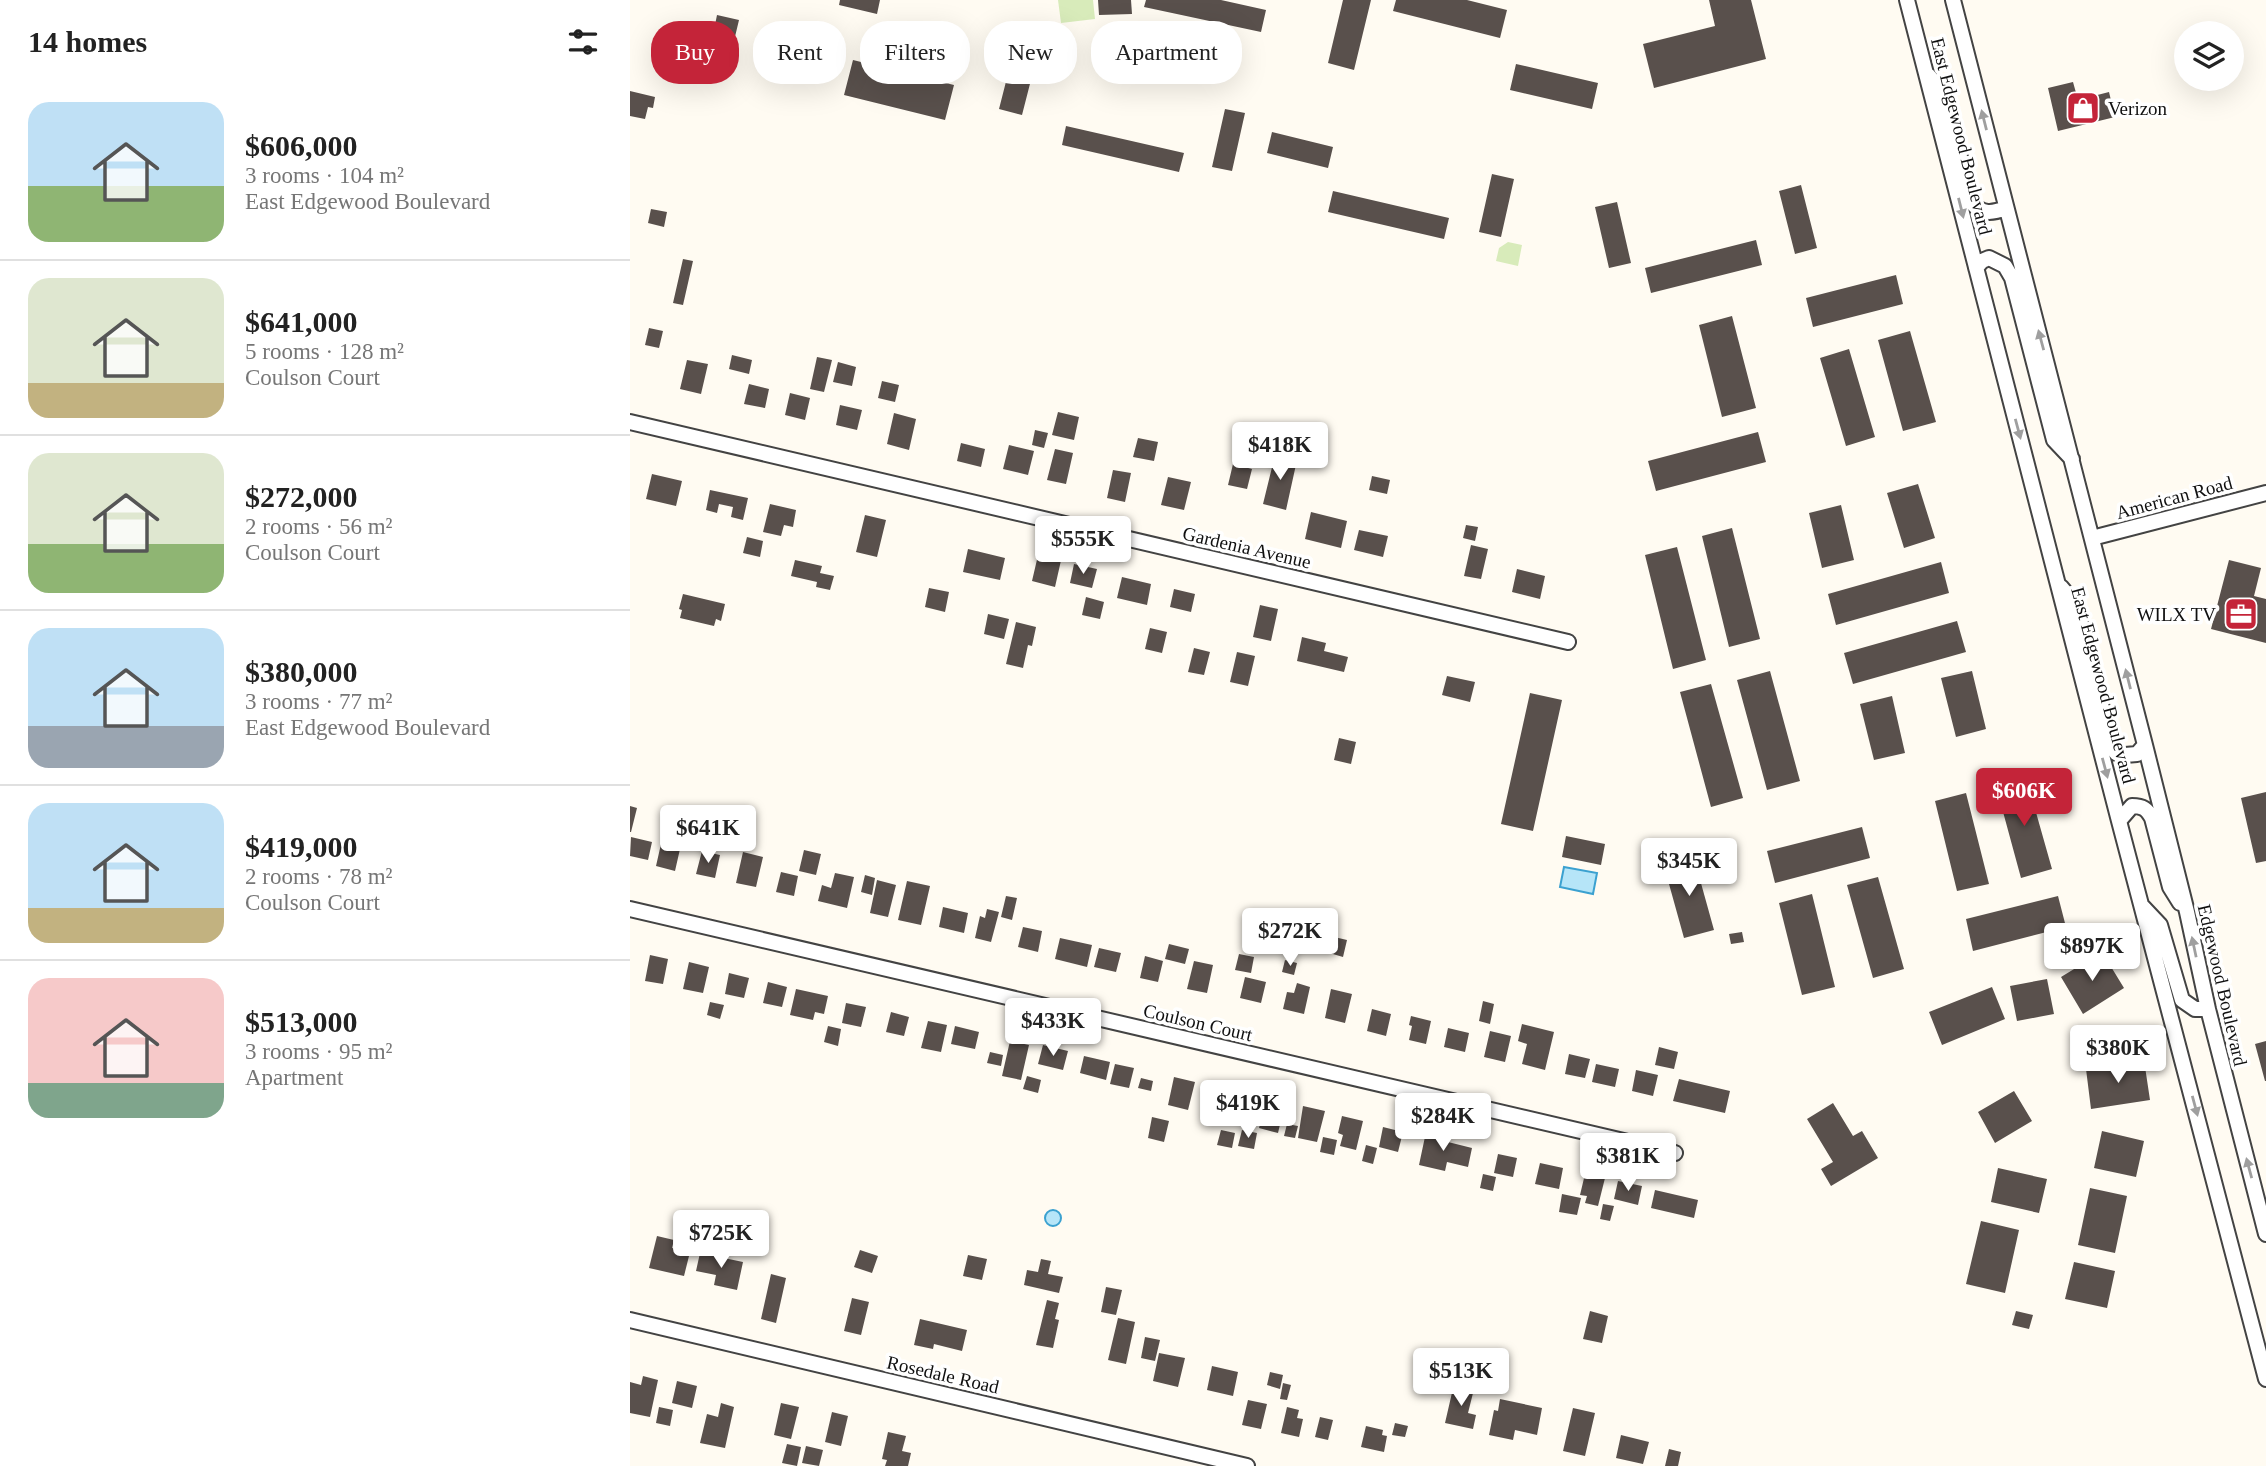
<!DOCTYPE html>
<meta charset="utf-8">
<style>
body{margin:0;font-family:"Times New Roman",serif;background:#f2f2f2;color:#222;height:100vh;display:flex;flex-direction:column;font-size:26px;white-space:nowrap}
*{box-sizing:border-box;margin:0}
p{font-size:23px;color:#767676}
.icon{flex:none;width:38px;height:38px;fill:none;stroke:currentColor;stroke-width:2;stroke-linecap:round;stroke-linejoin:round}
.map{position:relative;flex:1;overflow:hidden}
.drawer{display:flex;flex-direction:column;background:#fff;width:630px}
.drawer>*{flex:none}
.guide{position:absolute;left:21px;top:21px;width:665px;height:63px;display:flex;gap:14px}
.controls{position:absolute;left:1544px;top:21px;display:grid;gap:14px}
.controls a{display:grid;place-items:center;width:70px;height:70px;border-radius:50%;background:#fff;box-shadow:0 7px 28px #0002;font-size:35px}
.price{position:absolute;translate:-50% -60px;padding:0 16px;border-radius:7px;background:#fff;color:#222;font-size:23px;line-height:46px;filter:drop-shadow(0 2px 4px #0008)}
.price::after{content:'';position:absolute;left:50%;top:42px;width:21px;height:16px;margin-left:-10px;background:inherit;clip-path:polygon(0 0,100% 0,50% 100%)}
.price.current{background:#c42439;color:#fff}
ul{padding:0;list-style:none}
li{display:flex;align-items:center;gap:21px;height:175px;padding:0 28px}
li+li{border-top:2px solid #e0e0e0}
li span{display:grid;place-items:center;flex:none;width:196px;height:140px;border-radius:21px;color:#555}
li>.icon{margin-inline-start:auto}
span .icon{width:84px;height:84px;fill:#fffc;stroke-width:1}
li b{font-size:30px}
h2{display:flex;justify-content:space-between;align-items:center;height:84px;padding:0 28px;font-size:30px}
.pill{padding:0 24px;border-radius:28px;background:#fff;box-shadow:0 7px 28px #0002;font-size:24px;line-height:63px}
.pill.current{background:#c42439;color:#fff}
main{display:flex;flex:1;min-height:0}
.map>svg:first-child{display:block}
.green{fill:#d8ebba}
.water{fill:#b6e5f8;stroke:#3ba1d0;stroke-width:2}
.building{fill:#59504c}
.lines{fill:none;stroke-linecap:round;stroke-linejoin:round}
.minor-casing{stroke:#434343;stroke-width:18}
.minor{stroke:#fff;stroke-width:14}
.oneway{fill:#9f9f9f}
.labels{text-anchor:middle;stroke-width:7;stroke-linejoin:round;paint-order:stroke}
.poi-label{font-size:19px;fill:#101010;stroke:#fff;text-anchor:start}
.street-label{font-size:19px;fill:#101010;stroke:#fff}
</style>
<main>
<section class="drawer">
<h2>14 homes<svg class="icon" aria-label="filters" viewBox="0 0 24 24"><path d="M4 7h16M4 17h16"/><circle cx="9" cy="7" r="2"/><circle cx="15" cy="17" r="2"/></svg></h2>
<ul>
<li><span style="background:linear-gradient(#bfe0f5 60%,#8fb573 0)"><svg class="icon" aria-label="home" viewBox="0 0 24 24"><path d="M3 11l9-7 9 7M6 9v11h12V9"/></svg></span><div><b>$606,000</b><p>3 rooms · 104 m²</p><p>East Edgewood Boulevard</p></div></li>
<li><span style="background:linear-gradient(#dfe7d0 75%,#c2b280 0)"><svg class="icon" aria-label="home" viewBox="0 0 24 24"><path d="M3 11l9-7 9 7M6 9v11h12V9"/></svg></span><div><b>$641,000</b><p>5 rooms · 128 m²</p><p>Coulson Court</p></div></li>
<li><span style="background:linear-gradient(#dfe7d0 65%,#8fb573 0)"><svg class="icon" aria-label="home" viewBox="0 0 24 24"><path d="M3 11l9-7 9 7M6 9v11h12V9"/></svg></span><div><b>$272,000</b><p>2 rooms · 56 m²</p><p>Coulson Court</p></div></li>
<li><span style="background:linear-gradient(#bfe0f5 70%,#9aa5b1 0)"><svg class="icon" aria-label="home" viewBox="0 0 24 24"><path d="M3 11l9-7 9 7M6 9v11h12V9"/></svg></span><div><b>$380,000</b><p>3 rooms · 77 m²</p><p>East Edgewood Boulevard</p></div></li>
<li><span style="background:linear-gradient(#bfe0f5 75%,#c2b280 0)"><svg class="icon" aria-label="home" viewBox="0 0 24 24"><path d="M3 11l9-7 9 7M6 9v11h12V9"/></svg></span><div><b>$419,000</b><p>2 rooms · 78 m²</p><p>Coulson Court</p></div></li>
<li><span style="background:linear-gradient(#f6c9c9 75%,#7fa58c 0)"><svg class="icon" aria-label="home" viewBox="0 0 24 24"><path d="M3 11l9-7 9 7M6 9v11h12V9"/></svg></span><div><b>$513,000</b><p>3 rooms · 95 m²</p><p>Apartment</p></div></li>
</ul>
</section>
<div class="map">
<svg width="1636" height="1466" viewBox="0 0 1636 1466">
<rect width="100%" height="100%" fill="#fffbf2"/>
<!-- green -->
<path class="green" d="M428,0H463L465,19L431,23Z
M878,242L892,245L888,266L866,261L869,248Z"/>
<!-- water -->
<path class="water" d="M934,867L967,873L963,894L930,887Z
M415 1218a8 8 0 1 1 16 0a8 8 0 1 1-16 0Z"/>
<!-- building -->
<path class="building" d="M210,0H250L247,14L209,5Z
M468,0H501L502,14L469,15Z
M516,0H591L636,10L631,32L514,7Z
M713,0H741L724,70L698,63Z
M766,0H837L877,10L870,38L763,11Z
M1079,0H1121L1136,59L1024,88L1013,44L1085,26Z
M87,15L109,20L103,45L82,40Z
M391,23L414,29L392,115L369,109Z
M223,60L324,85L315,120L214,95Z
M886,64L968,83L962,109L880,90Z
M1443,82L1448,100L1479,92L1485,117L1428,131L1418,88Z
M0,91L25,97L23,108L18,107L15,119L0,116Z
M595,109L615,113L602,171L582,167Z
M436,126L554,153L549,172L432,145Z
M642,132L703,147L698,168L637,153Z
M862,174L884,179L871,237L849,232Z
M1171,185L1187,248L1165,254L1149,191Z
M703,191L819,218L814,239L698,212Z
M987,202L1001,263L979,268L965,207Z
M21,209L37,212L34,227L18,223Z
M1126,240L1132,265L1021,293L1015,268Z
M53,259L63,261L53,305L43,303Z
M1266,275L1273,304L1183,327L1176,298Z
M1102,316L1126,408L1092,417L1069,325Z
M19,328L33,331L29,348L15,345Z
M1280,331L1306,422L1273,431L1248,340Z
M1219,349L1245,437L1216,446L1190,358Z
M102,355L122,360L119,374L99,369Z
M187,357L202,360L194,392L180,389Z
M57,360L78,364L71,394L50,389Z
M208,362L226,367L222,386L203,382Z
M252,381L269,385L265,402L248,398Z
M119,384L139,389L135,408L114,404Z
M160,393L180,398L175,420L155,415Z
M210,405L232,410L227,430L206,425Z
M428,412L449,417L444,440L422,435Z
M264,413L286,419L279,450L257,444Z
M405,430L418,433L414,448L402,445Z
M1128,432L1136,462L1026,491L1018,461Z
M508,438L528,442L524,461L503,457Z
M331,443L355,449L351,467L327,461Z
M379,445L404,451L398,475L373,469Z
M425,449L443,453L436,484L417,480Z
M645,455L667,460L656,510L633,504Z
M603,464L622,469L617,489L598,485Z
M483,470L501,473L495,502L477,498Z
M22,474L52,481L46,506L16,499Z
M742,476L760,480L757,494L739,490Z
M538,477L561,482L554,510L531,505Z
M1288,484L1305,538L1274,548L1257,493Z
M80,490L118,498L113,520L101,517L103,507L89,504L87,513L76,510Z
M140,504L166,510L163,527L154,525L151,536L133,532Z
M1211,505L1224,560L1192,568L1179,513Z
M681,512L717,521L711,548L675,539Z
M235,515L256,520L247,557L226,552Z
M836,525L848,527L845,541L833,538Z
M1102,528L1130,639L1099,647L1072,536Z
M729,530L758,536L753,557L724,550Z
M117,537L133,541L130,557L113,553Z
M841,545L858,549L851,579L834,576Z
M1047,547L1076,660L1043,669L1015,555Z
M338,549L375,558L370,580L333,572Z
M409,551L432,556L425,587L402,581Z
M165,560L192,566L190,573L204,576L200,590L186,587L187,582L161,576Z
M1599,560L1631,568L1624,596L1636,599V643L1581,629Z
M1311,562L1319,593L1206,625L1198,594Z
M444,564L467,569L462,588L440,583Z
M887,569L915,576L910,599L882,592Z
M492,577L521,584L517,605L487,598Z
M299,588L319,592L315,612L295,607Z
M544,589L565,594L561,612L540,607Z
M53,594L95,604L91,621L86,619L84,626L50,618L52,610L49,609Z
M456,597L474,602L470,619L452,615Z
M630,605L648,609L641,641L623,637Z
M358,614L379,619L374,639L354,634Z
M1327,621L1336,652L1223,684L1214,653Z
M386,622L406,627L402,646L398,645L393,668L376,664Z
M520,628L537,632L532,653L515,649Z
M672,637L696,643L694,651L718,657L714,672L667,661Z
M564,648L580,652L574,675L558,672Z
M607,652L625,656L618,686L600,682Z
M1140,671L1170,781L1137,790L1107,680Z
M1342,671L1356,729L1326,737L1311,678Z
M817,676L845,682L840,702L812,695Z
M1081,684L1113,798L1081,807L1050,692Z
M900,693L932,700L903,831L871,824Z
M1262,696L1275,753L1244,760L1230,704Z
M709,738L726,742L721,764L704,760Z
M1396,777L1422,869L1391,878L1366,786Z
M1636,792V861L1626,863L1611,798Z
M1336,793L1359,884L1327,891L1305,801Z
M0,806L7,808L1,832H0Z
M1232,827L1240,858L1145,883L1137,851Z
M53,832L66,836L62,850L49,847Z
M936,836L975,844L971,865L932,857Z
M1,837L22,842L18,860L0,856Z
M31,844L50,849L45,871L26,866Z
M174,850L191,854L186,875L169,871Z
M72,851L90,855L85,878L66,874Z
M113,852L133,857L126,887L106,883Z
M1064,858L1084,930L1054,938L1034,866Z
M151,872L168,876L164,896L146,892Z
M205,873L224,877L217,908L188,901L192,885L201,888Z
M235,875L245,878L242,895L231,892Z
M1248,877L1274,969L1243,978L1217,885Z
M247,880L266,885L258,917L240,913Z
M277,881L300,886L291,925L268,920Z
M1182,894L1205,987L1172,995L1149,903Z
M376,896L387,898L382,920L371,917Z
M1428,896L1436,927L1343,951L1336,919Z
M313,907L338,913L334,933L309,927Z
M357,909L369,912L361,942L345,938L350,916L355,918Z
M393,927L412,931L408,952L388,947Z
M1112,932L1114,942L1101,944L1099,934Z
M700,936L717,940L713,957L696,952Z
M430,938L462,945L457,967L425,959Z
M539,944L559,949L555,964L535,959Z
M469,948L491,953L486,972L464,967Z
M1472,952L1494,988L1453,1014L1431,977Z
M609,954L624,957L621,973L605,970Z
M20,955L38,959L33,984L15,981Z
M515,956L533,961L528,982L510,978Z
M655,960L667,963L664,975L652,972Z
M564,961L583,965L577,993L557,989Z
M59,962L79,967L73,993L53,989Z
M99,973L119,978L114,998L95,994Z
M615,977L636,982L631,1003L610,998Z
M1417,979L1424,1014L1387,1021L1380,986Z
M138,982L157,987L152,1007L133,1003Z
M667,983L680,987L674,1014L653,1009L657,992L664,993Z
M1362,987L1375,1019L1312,1045L1299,1012Z
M166,989L198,996L194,1014L185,1012L183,1020L160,1015Z
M701,989L722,994L715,1023L695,1018Z
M853,1001L864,1004L860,1024L849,1021Z
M80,1002L94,1005L90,1019L77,1015Z
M216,1003L236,1007L231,1027L212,1023Z
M742,1009L761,1014L756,1036L737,1031Z
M261,1012L279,1017L274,1036L256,1032Z
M781,1016L801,1021L796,1044L779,1040L782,1026L779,1025Z
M298,1021L317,1025L311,1052L291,1048Z
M892,1024L924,1032L915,1070L892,1064L897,1044L888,1041Z
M198,1026L211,1029L208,1046L194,1042Z
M325,1026L349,1032L345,1049L321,1044Z
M818,1028L839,1033L835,1052L814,1047Z
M860,1031L881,1036L875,1062L854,1057Z
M380,1041L399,1045L391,1080L372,1076Z
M1636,1041V1081H1635L1625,1044Z
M413,1045L438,1051L433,1070L408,1064Z
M1029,1047L1048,1052L1044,1069L1025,1065Z
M360,1052L373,1055L371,1066L357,1063Z
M939,1054L960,1059L955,1078L935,1074Z
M454,1056L480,1062L476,1080L450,1073Z
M1514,1060L1520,1100L1461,1109L1456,1069Z
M485,1064L504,1068L499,1088L480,1084Z
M966,1064L989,1069L985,1087L962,1082Z
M1006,1070L1028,1075L1023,1096L1002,1091Z
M397,1076L411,1080L408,1093L393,1089Z
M544,1077L565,1082L558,1110L538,1105Z
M511,1078L523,1081L521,1091L508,1088Z
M1049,1079L1100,1091L1095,1113L1043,1101Z
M582,1088L601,1092L596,1114L577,1110Z
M1384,1091L1402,1121L1365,1143L1348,1112Z
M636,1099L655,1103L648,1133L629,1128Z
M1203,1103L1223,1136L1232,1131L1248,1158L1201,1186L1191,1169L1203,1162L1177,1119Z
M673,1106L695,1111L687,1142L668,1138Z
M712,1116L733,1121L726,1150L710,1146L713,1135L708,1133Z
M522,1117L539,1121L534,1142L518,1138Z
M657,1124L668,1126L665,1138L654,1136Z
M753,1127L773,1132L768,1152L749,1147Z
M591,1130L605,1133L602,1148L587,1145Z
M612,1130L627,1133L624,1149L608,1146Z
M1472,1131L1514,1141L1506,1177L1464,1168Z
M796,1132L815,1137L814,1141L842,1148L838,1167L817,1162L815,1171L789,1165Z
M693,1137L707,1140L704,1155L690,1152Z
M736,1145L747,1148L743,1164L732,1161Z
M868,1154L887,1158L883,1177L864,1173Z
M910,1163L933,1168L929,1189L905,1184Z
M1368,1168L1417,1179L1409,1213L1361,1202Z
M853,1174L866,1177L863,1191L850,1188Z
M955,1174L975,1178L968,1206L955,1203L957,1196L950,1195Z
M988,1181L1012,1186L1008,1205L984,1199Z
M1460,1188L1497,1196L1485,1253L1448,1245Z
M1025,1190L1068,1200L1064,1218L1021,1208Z
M932,1194L951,1198L947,1215L929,1212Z
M973,1204L984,1206L980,1221L970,1219Z
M1351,1221L1389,1230L1375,1293L1336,1284Z
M27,1236L44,1240L42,1248L60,1252L54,1276L19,1268Z
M230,1250L248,1256L242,1273L224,1267Z
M70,1253L113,1262L107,1290L84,1285L86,1275L66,1271Z
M338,1255L357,1259L352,1280L333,1276Z
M411,1259L421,1261L418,1274L433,1277L429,1293L394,1285L397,1270L408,1272Z
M1444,1262L1485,1271L1477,1308L1435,1299Z
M141,1274L156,1278L146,1323L131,1319Z
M476,1287L492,1290L486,1315L471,1312Z
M222,1298L239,1302L231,1335L214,1331Z
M417,1300L429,1303L425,1319L429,1320L423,1348L406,1345Z
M960,1311L978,1316L972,1343L953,1339Z
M1386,1311L1403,1315L1399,1329L1382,1325Z
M488,1318L505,1322L496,1364L478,1360Z
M290,1319L337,1330L332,1351L304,1344L303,1349L284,1345Z
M515,1337L530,1340L525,1361L511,1358Z
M529,1353L555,1358L548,1387L523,1381Z
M582,1366L608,1372L603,1396L577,1390Z
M640,1372L653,1375L650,1389L637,1385Z
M13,1376L28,1380L20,1417L0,1413V1382L11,1385Z
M47,1381L67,1386L62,1408L42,1403Z
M653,1383L661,1385L657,1400L650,1399Z
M824,1384L844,1389L838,1413L846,1415L843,1429L815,1423Z
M870,1399L912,1408L907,1435L885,1430L883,1440L859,1435L864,1410L868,1411Z
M618,1400L637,1404L631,1429L612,1425Z
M91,1403L104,1407L95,1448L70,1443L77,1414L88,1417Z
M151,1403L169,1407L161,1439L144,1435Z
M29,1407L43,1410L40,1426L26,1423Z
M657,1407L669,1410L667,1418L673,1419L669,1437L651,1433Z
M943,1408L965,1413L955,1456L933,1451Z
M202,1412L218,1416L211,1446L195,1442Z
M690,1417L703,1420L698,1440L685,1437Z
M765,1423L778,1426L775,1437L762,1435Z
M736,1426L753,1430L752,1435L757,1436L754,1452L731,1447Z
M258,1432L276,1436L272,1451L281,1453L278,1466H255L257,1460L252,1459Z
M991,1435L1019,1442L1013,1464L986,1458Z
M157,1444L171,1447L167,1466L152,1463Z
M176,1446L193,1450L189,1466L172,1463Z
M1039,1449L1051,1452L1048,1466H1035Z"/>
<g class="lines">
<defs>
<path id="minor" d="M1277,0L1489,821L1636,1379
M1323,0L1515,745L1557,912L1578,1009L1636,1234
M1298,75L1313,92L1342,203C1352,215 1363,213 1376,208
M1346,268L1352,261L1359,258L1375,266L1382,278L1424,440L1442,459
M0,422L938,642
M1462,538L1636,493
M1431,587L1446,605L1481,744L1486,753L1495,755L1507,754L1515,745
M1489,821L1502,806C1513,806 1517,809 1522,818L1540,887L1550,903
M1513,907L1530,925L1552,1000L1565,1009H1578
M0,909L1045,1153
M0,1320L617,1466"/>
</defs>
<!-- minor casing -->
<use href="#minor" class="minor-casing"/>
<!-- minor -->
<use href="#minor" class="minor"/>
</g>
<!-- one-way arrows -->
<defs><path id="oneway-solid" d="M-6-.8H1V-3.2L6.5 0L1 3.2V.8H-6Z" transform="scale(1.75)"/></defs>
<g class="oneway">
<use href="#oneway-solid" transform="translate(1354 120) rotate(-104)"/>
<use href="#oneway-solid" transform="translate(1331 208) rotate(76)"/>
<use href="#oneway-solid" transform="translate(1411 340) rotate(-105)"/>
<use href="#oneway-solid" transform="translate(1388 429) rotate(75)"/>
<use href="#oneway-solid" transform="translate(1498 679) rotate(-104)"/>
<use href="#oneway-solid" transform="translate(1475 768) rotate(75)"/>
<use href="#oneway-solid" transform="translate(1564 947) rotate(-102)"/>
<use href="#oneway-solid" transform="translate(1565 1106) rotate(75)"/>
<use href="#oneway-solid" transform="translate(1619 1168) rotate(-105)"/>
</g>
<!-- icons -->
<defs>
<symbol id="shop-square" viewBox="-11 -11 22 22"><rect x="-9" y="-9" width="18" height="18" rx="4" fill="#c42439" stroke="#fff"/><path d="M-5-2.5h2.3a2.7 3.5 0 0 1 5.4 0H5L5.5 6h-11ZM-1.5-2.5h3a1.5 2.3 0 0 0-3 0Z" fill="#fff"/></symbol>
<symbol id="office-square" viewBox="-11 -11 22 22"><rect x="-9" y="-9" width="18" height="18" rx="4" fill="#c42439" stroke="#fff"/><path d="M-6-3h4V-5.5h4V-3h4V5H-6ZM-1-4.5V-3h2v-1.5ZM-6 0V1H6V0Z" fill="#fff"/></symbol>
</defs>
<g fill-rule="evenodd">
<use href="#shop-square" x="1434" y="89" width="38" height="38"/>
<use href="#office-square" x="1592" y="595" width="38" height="38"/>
</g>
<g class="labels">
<!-- poi labels -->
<g class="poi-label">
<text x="1478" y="115">Verizon</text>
<text x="1586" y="621" text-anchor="end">WILX TV</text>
</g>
<!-- street labels -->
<g class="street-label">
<text transform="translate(1332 136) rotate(76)" y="7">East Edgewood Boulevard</text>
<text transform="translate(1544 497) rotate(-15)" y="7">American Road</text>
<text transform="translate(617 547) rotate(13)" y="7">Gardenia Avenue</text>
<text transform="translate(1474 685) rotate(75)" y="7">East Edgewood Boulevard</text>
<text transform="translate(1593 985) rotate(77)" y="7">Edgewood Boulevard</text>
<text transform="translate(568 1022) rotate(13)" y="7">Coulson Court</text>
<text transform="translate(313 1374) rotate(13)" y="7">Rosedale Road</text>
</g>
</g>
</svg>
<div class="controls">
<a><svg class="icon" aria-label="layers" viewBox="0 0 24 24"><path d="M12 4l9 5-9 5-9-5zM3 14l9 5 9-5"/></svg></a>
</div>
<b class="price" style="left:650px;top:482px">$418K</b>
<b class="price" style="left:453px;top:576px">$555K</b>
<b class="price current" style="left:1394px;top:828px">$606K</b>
<b class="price" style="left:78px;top:865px">$641K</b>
<b class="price" style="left:1059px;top:898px">$345K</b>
<b class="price" style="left:660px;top:968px">$272K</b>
<b class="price" style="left:1462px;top:983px">$897K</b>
<b class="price" style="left:423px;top:1058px">$433K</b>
<b class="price" style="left:1488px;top:1085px">$380K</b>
<b class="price" style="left:618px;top:1140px">$419K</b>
<b class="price" style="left:813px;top:1153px">$284K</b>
<b class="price" style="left:998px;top:1193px">$381K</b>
<b class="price" style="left:91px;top:1270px">$725K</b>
<b class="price" style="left:831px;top:1408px">$513K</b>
<div class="guide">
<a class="pill current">Buy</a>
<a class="pill">Rent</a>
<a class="pill">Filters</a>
<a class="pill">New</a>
<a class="pill">Apartment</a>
</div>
</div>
</main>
